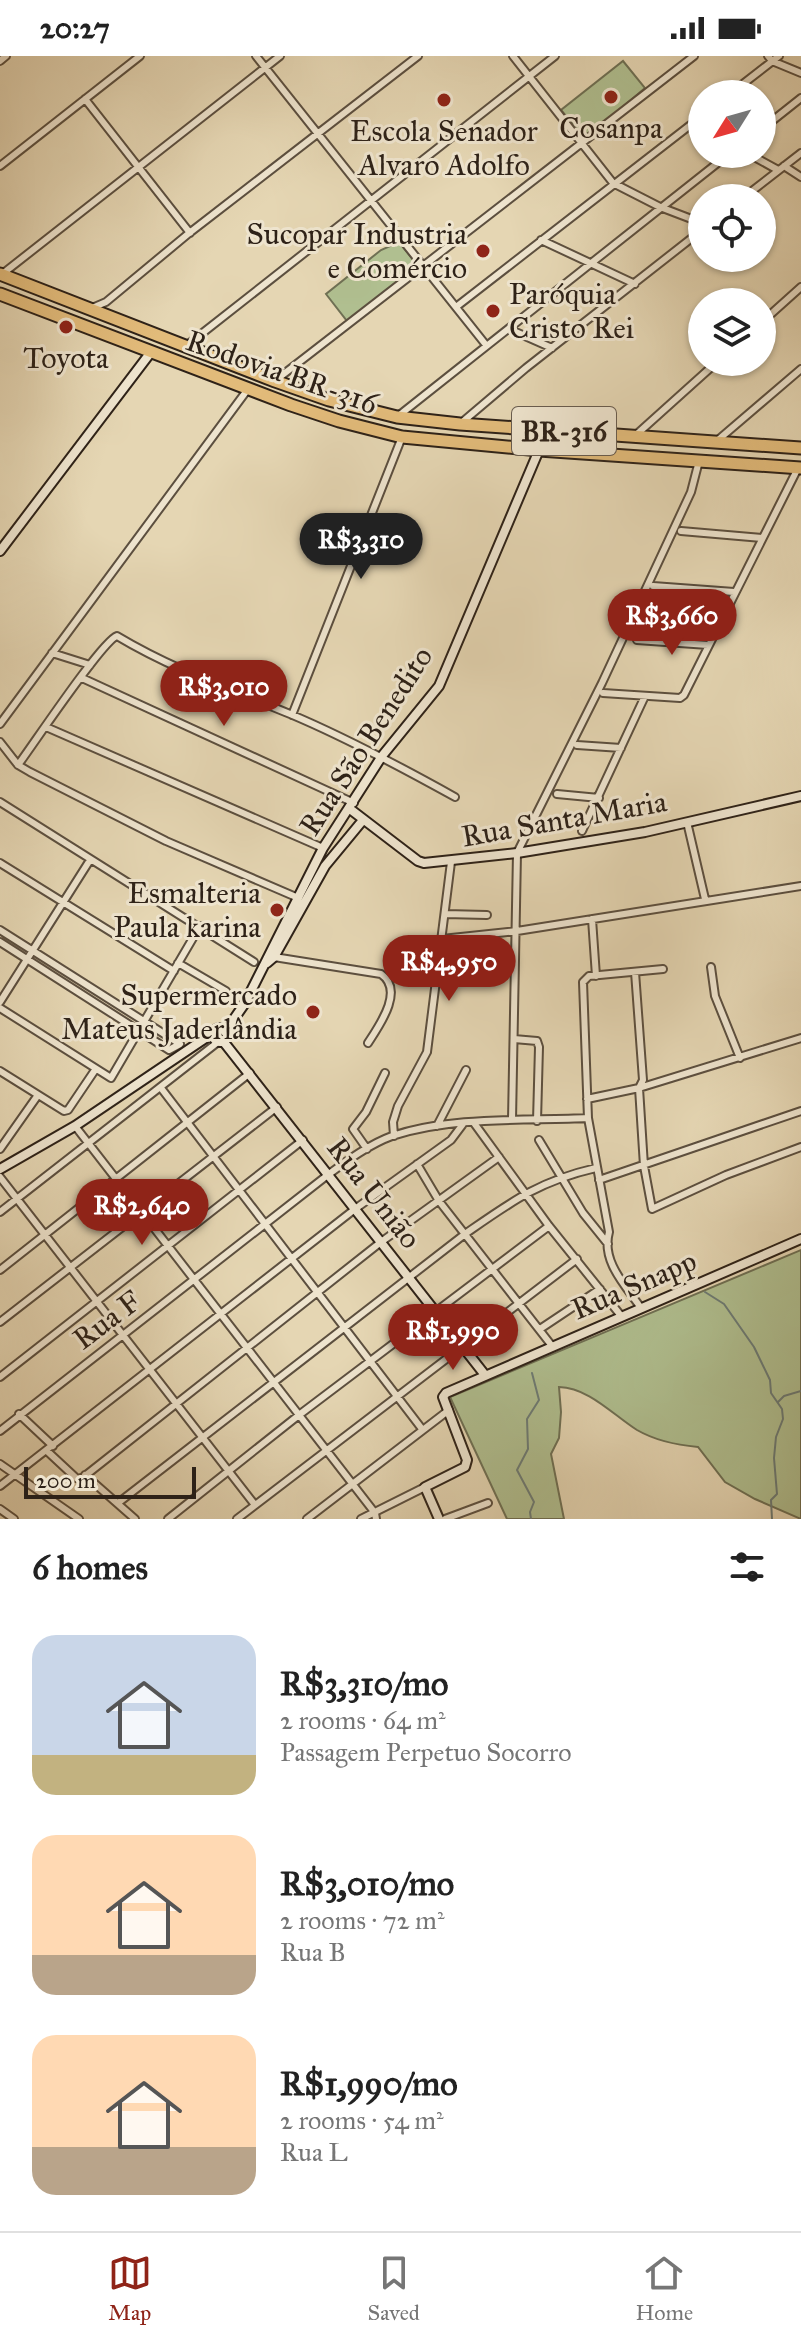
<!DOCTYPE html>
<meta charset="utf-8">
<style>
body{margin:0;font-family:"IM FELL Great Primer",serif;background:#f2f2f2;color:#222;height:100vh;display:flex;flex-direction:column;font-size:30px;white-space:nowrap}
*{box-sizing:border-box;margin:0}
p{font-size:26px;color:#767676}
.icon{flex:none;width:44px;height:44px;fill:none;stroke:currentColor;stroke-width:2;stroke-linecap:round;stroke-linejoin:round}
.map{position:relative;height:1463px;overflow:hidden}
.panel{display:flex;flex-direction:column;background:#fff;flex:1}
.panel>*{flex:none}
.needle{width:52px;rotate:233deg}
.buttons{position:absolute;left:688px;top:24px;display:grid;gap:16px}
.buttons a{display:grid;place-items:center;width:88px;height:88px;border-radius:50%;background:#fff;box-shadow:0 2px 6px #0004;font-size:40px}
.scale{position:absolute;left:24px;bottom:20px;width:172px;box-sizing:border-box;padding-left:8px;border:4px solid #2e2218;border-top:0;font-size:22px;line-height:28px;white-space:nowrap;color:#2e2218;-webkit-text-stroke:6px #eee4ce;paint-order:stroke}
.price{position:absolute;translate:-50% -68px;padding:0 18px;border-radius:28px;background:#8f2418;color:#fff;font-size:26px;line-height:52px;filter:drop-shadow(0 2px 4px #0008)}
.price::after{content:'';position:absolute;left:50%;top:48px;width:24px;height:18px;margin-left:-12px;background:inherit;clip-path:polygon(0 0,100% 0,50% 100%)}
.price.on{background:#222;color:#fff}
ul{padding:0;list-style:none}
li{display:flex;align-items:center;gap:24px;height:200px;padding:0 32px}
li span{display:grid;place-items:center;flex:none;width:224px;height:160px;border-radius:24px;color:#555}
li>.icon{margin-inline-start:auto}
span .icon{width:96px;height:96px;fill:#fffc;stroke-width:1}
li b{font-size:34px}
h2{display:flex;justify-content:space-between;align-items:center;height:96px;padding:0 32px;font-size:34px}
.status{display:flex;justify-content:space-between;align-items:center;height:56px;padding:0 40px;background:#fff;direction:ltr}
.status svg{height:22px;fill:currentColor}
.tab-bar{display:flex;justify-content:space-around;align-items:center;height:112px;border-top:2px solid #e0e0e0;background:#fff;font-size:22px;color:#767676}
.tab-bar a{display:grid;justify-items:center;gap:4px}
.tab-bar .on{color:#8f2418}
.map>svg:first-child{display:block}
.green{fill:#b0bf90;stroke:#6f7054;stroke-width:2}
.lines{fill:none;stroke-linecap:round;stroke-linejoin:round}
.stream{stroke:#6d7c76;stroke-width:2}
.street-casing{stroke:#5c4f3f;stroke-width:10}
.secondary-casing{stroke:#2e2218;stroke-width:12}
.highway-casing{stroke:#2e2218;stroke-width:15}
.street{stroke:#eee4ce;stroke-width:6}
.secondary{stroke:#eee4ce;stroke-width:8}
.highway{stroke:#e2bb7a;stroke-width:11}
.poi-dot{fill:#8f2418;stroke:#eee4ce;stroke-width:3}
.labels{text-anchor:middle;stroke-width:6;stroke-linejoin:round;paint-order:stroke}
.shield{fill:#eee4ce;stroke:#685c4f;stroke-width:2}
.shield-label{font-size:28px;font-weight:bold;fill:#2e2218}
.poi-label{font-size:30px;fill:#2e2218;stroke:#eee4ce}
.street-label{font-size:30px;fill:#2e2218;stroke:#eee4ce}
</style>
<div class="status"><b>20:27</b><svg viewBox="0 0 49 12"><path d="M0 12V9h3v3zM5 12V6h3v6zM10 12V3h3v9zM15 12V0h3v12zM26 1h20v11H26zM47 4h2v5h-2z"/></svg></div>
<div class="map">
<svg width="801" height="1463" viewBox="0 0 801 1463">
<rect width="100%" height="100%" fill="#e5d6b3"/>
<filter id="stains"><feTurbulence type="fractalNoise" baseFrequency=".0025" numOctaves="4"/><feColorMatrix values="0 0 0 0 .2 0 0 0 0 .09 0 0 0 0 .02 0 0 0 .5 -.17"/></filter>
<radialGradient id="worn" r=".72"><stop offset=".6" stop-color="#630" stop-opacity="0"/><stop offset="1" stop-color="#630" stop-opacity=".3"/></radialGradient>
<!-- green -->
<path class="green" d="M623,5L645,32L585,83L561,54Z
M399,186L418,210L347,265L326,238L381,194Z
M801,1194V1463L755,1443L725,1426L698,1391C676,1389 656,1385 637,1374C612,1358 589,1332 559,1331L561,1356L559,1382L551,1398L564,1463H507L450,1341Z"/>
<g class="lines">
<!-- stream -->
<path class="stream" d="M705,1236L724,1248L754,1291L770,1324L771,1337L782,1353L783,1363L776,1381L774,1402L777,1438L771,1444L772,1463
M778,1346L784,1340L801,1335
M531,1463L530,1456L534,1446L517,1414L528,1393L527,1363L539,1344L532,1317"/>
<defs>
<path id="street" d="M256,0L486,289
M513,0L613,127L660,151L702,167
M768,0L772,5L801,17
M0,5L6,0
M730,38L779,0
M85,43L190,177
M762,73L801,42
M749,98L778,114
M0,110L140,0
M784,110L801,121
M743,142L801,97
M541,184L635,228
M1,219L280,0
M456,251L702,60
M92,252L106,246L188,178L418,0
M762,266L801,231
M509,273L552,292
M186,290L555,0
M276,324L694,0
M397,361L729,98
M460,368L526,312L702,174
M637,378L717,306
M718,384L801,313
M681,475L762,482
M653,530L734,536
M637,584L708,589
M52,597L90,609
M82,622L354,747
M603,637L680,642L684,639L798,412
M292,659L402,381
M0,668L248,333
M46,671L323,792
M0,686L18,709L30,716L166,785L296,841
M577,689L621,692
M18,709C33,689 102,585 117,580C172,613 232,634 290,658C347,682 401,711 455,741
M557,738L599,742
M0,746L254,906
M687,766L705,843
M582,775L645,640
M0,807L174,915
M445,858L487,859
M592,863L596,920
M0,874L180,988L169,994L0,886
M442,883L517,875L801,830
M274,901L381,918C405,934 379,970 368,987
M178,907L226,935
M711,911L715,940L740,1002
M635,916L643,1024L639,1032L644,1110L652,1153L726,1119L801,1091
M0,946L90,804
M0,952L111,1022L200,870
M514,983L537,985L539,991L537,1065
M0,1015L64,1055L68,1054L95,1014
M161,1032L422,1373
M587,1043L639,1032L801,982
M512,1064L517,797L602,627L691,436L699,405
M474,1067L549,1170L622,1261
M75,1070L375,1457L376,1463
M437,1070L466,1014
M394,1080L393,1066L398,1050L427,996L451,806
M539,1084L583,1157L608,1188
M0,1093L38,1039
M367,1093L353,1073L366,1056L385,1017
M417,1108L439,1145L552,1290
M0,1121L255,1449
M599,1124L801,1055
M0,1156L218,986
M0,1214L250,1017
M641,1252C625,1229 601,1205 609,1176L588,1062L583,926L589,920L663,913
M0,1266L277,1051
M540,1273L600,1233
M0,1321L303,1084
M19,1358L53,1390
M0,1375L329,1118C348,1104 370,1088 392,1080C452,1060 525,1065 588,1062
M47,1395L76,1422L81,1423L381,1186L499,1101
M0,1408L79,1463
M85,1419L135,1463
M0,1430L355,1153L451,1084L463,1068
M118,1447L465,1178C511,1146 539,1125 596,1112
M0,1453L14,1463
M168,1463L299,1359L549,1170
M237,1463L577,1203
M307,1463L449,1354
M361,1463L425,1431
M445,1463L488,1447"/>
<path id="secondary" d="M0,495L151,296
M350,753L418,805L424,807L517,797L645,776L801,740
M267,907L274,901L325,810L363,764
M213 979a7 7 0 1 1 14 0a7 7 0 1 1-14 0Z
M225,976L245,947L323,792L382,700L439,630L539,394
M223,985L485,1319
M0,1113L75,1070L213,977
M439,1463L425,1431L465,1411L467,1404L443,1341L446,1337L801,1183"/>
<path id="highway" d="M0,218L275,325L329,344L397,361L460,368L801,392
M0,238L291,349L339,365L402,381L539,394L801,412"/>
</defs>
<!-- street casing -->
<use href="#street" class="street-casing"/>
<!-- secondary casing -->
<use href="#secondary" class="secondary-casing"/>
<!-- highway casing -->
<use href="#highway" class="highway-casing"/>
<!-- street -->
<use href="#street" class="street"/>
<!-- secondary -->
<use href="#secondary" class="secondary"/>
<!-- highway -->
<use href="#highway" class="highway"/>
</g>
<!-- markers -->
<g class="poi-dot">
<circle cx="611" cy="41" r="8"/>
<circle cx="444" cy="44" r="8"/>
<circle cx="483" cy="195" r="8"/>
<circle cx="493" cy="255" r="8"/>
<circle cx="66" cy="271" r="8"/>
<circle cx="277" cy="854" r="8"/>
<circle cx="313" cy="956" r="8"/>
</g>
<g class="labels">
<!-- shield labels -->
<rect class="shield" x="512" y="351" width="104" height="48" rx="6"/>
<g class="shield-label">
<text x="564" y="385">BR-316</text>
</g>
<!-- poi labels -->
<g class="poi-label">
<text x="611" y="82">Cosanpa</text>
<text x="444" y="85">Escola Senador<tspan x="444" dy="34">Alvaro Adolfo</tspan></text>
<text x="467" y="188" text-anchor="end">Sucopar Industria<tspan x="467" dy="34">e Comércio</tspan></text>
<text x="509" y="248" text-anchor="start">Paróquia<tspan x="509" dy="34">Cristo Rei</tspan></text>
<text x="66" y="312">Toyota</text>
<text x="261" y="847" text-anchor="end">Esmalteria<tspan x="261" dy="34">Paula karina</tspan></text>
<text x="297" y="949" text-anchor="end">Supermercado<tspan x="297" dy="34">Mateus Jaderlândia</tspan></text>
</g>
<!-- street labels -->
<g class="street-label">
<text transform="translate(282 316) rotate(19)" y="10">Rodovia BR-316</text>
<text transform="translate(366 685) rotate(-57)" y="10">Rua São Benedito</text>
<text transform="translate(564 763) rotate(-10)" y="10">Rua Santa Maria</text>
<text transform="translate(374 1137) rotate(52)" y="10">Rua União</text>
<text transform="translate(634 1229) rotate(-23)" y="10">Rua Snapp</text>
<text transform="translate(107 1264) rotate(-37)" y="10">Rua F</text>
</g>
</g>
<rect width="100%" height="100%" filter="url(#stains)"/>
<rect width="100%" height="100%" fill="url(#worn)"/>
</svg>
<div class="buttons">
<a><svg class="needle" viewBox="-14 -14 28 28"><path d="M0-13l5 13h-10z" fill="#e53935"/><path d="M0 13l5-13h-10z" fill="#767676"/></svg></a>
<a><svg class="icon" aria-label="locate" viewBox="0 0 24 24"><circle cx="12" cy="12" r="6"/><path d="M12 2v4M12 18v4M2 12h4M18 12h4"/></svg></a>
<a><svg class="icon" aria-label="layers" viewBox="0 0 24 24"><path d="M12 4l9 5-9 5-9-5zM3 14l9 5 9-5"/></svg></a>
</div>
<div class="scale">200 m</div>
<b class="price on" style="left:361px;top:525px">R$3,310</b>
<b class="price" style="left:672px;top:601px">R$3,660</b>
<b class="price" style="left:224px;top:672px">R$3,010</b>
<b class="price" style="left:449px;top:947px">R$4,950</b>
<b class="price" style="left:142px;top:1191px">R$2,640</b>
<b class="price" style="left:453px;top:1316px">R$1,990</b>
</div>
<section class="panel">
<h2>6 homes<svg class="icon" aria-label="filters" viewBox="0 0 24 24"><path d="M4 7h16M4 17h16"/><circle cx="9" cy="7" r="2"/><circle cx="15" cy="17" r="2"/></svg></h2>
<ul>
<li><span style="background:linear-gradient(#c9d6e8 75%,#c2b280 0)"><svg class="icon" aria-label="home" viewBox="0 0 24 24"><path d="M3 11l9-7 9 7M6 9v11h12V9"/></svg></span><div><b>R$3,310/mo</b><p>2 rooms · 64 m²</p><p>Passagem Perpetuo Socorro</p></div></li>
<li><span style="background:linear-gradient(#ffd9b3 75%,#b9a48a 0)"><svg class="icon" aria-label="home" viewBox="0 0 24 24"><path d="M3 11l9-7 9 7M6 9v11h12V9"/></svg></span><div><b>R$3,010/mo</b><p>2 rooms · 72 m²</p><p>Rua B</p></div></li>
<li><span style="background:linear-gradient(#ffd9b3 70%,#b9a48a 0)"><svg class="icon" aria-label="home" viewBox="0 0 24 24"><path d="M3 11l9-7 9 7M6 9v11h12V9"/></svg></span><div><b>R$1,990/mo</b><p>2 rooms · 54 m²</p><p>Rua L</p></div></li>
</ul>
</section>
<nav class="tab-bar">
<a class="on"><svg class="icon" aria-label="map" viewBox="0 0 24 24"><path d="M3 6l6-2 6 2 6-2v14l-6 2-6-2-6 2zM9 4v14M15 6v14"/></svg>Map</a>
<a><svg class="icon" aria-label="saved" viewBox="0 0 24 24"><path d="M7 4h10v16l-5-4-5 4z"/></svg>Saved</a>
<a><svg class="icon" aria-label="home" viewBox="0 0 24 24"><path d="M3 11l9-7 9 7M6 9v11h12V9"/></svg>Home</a>
</nav>
